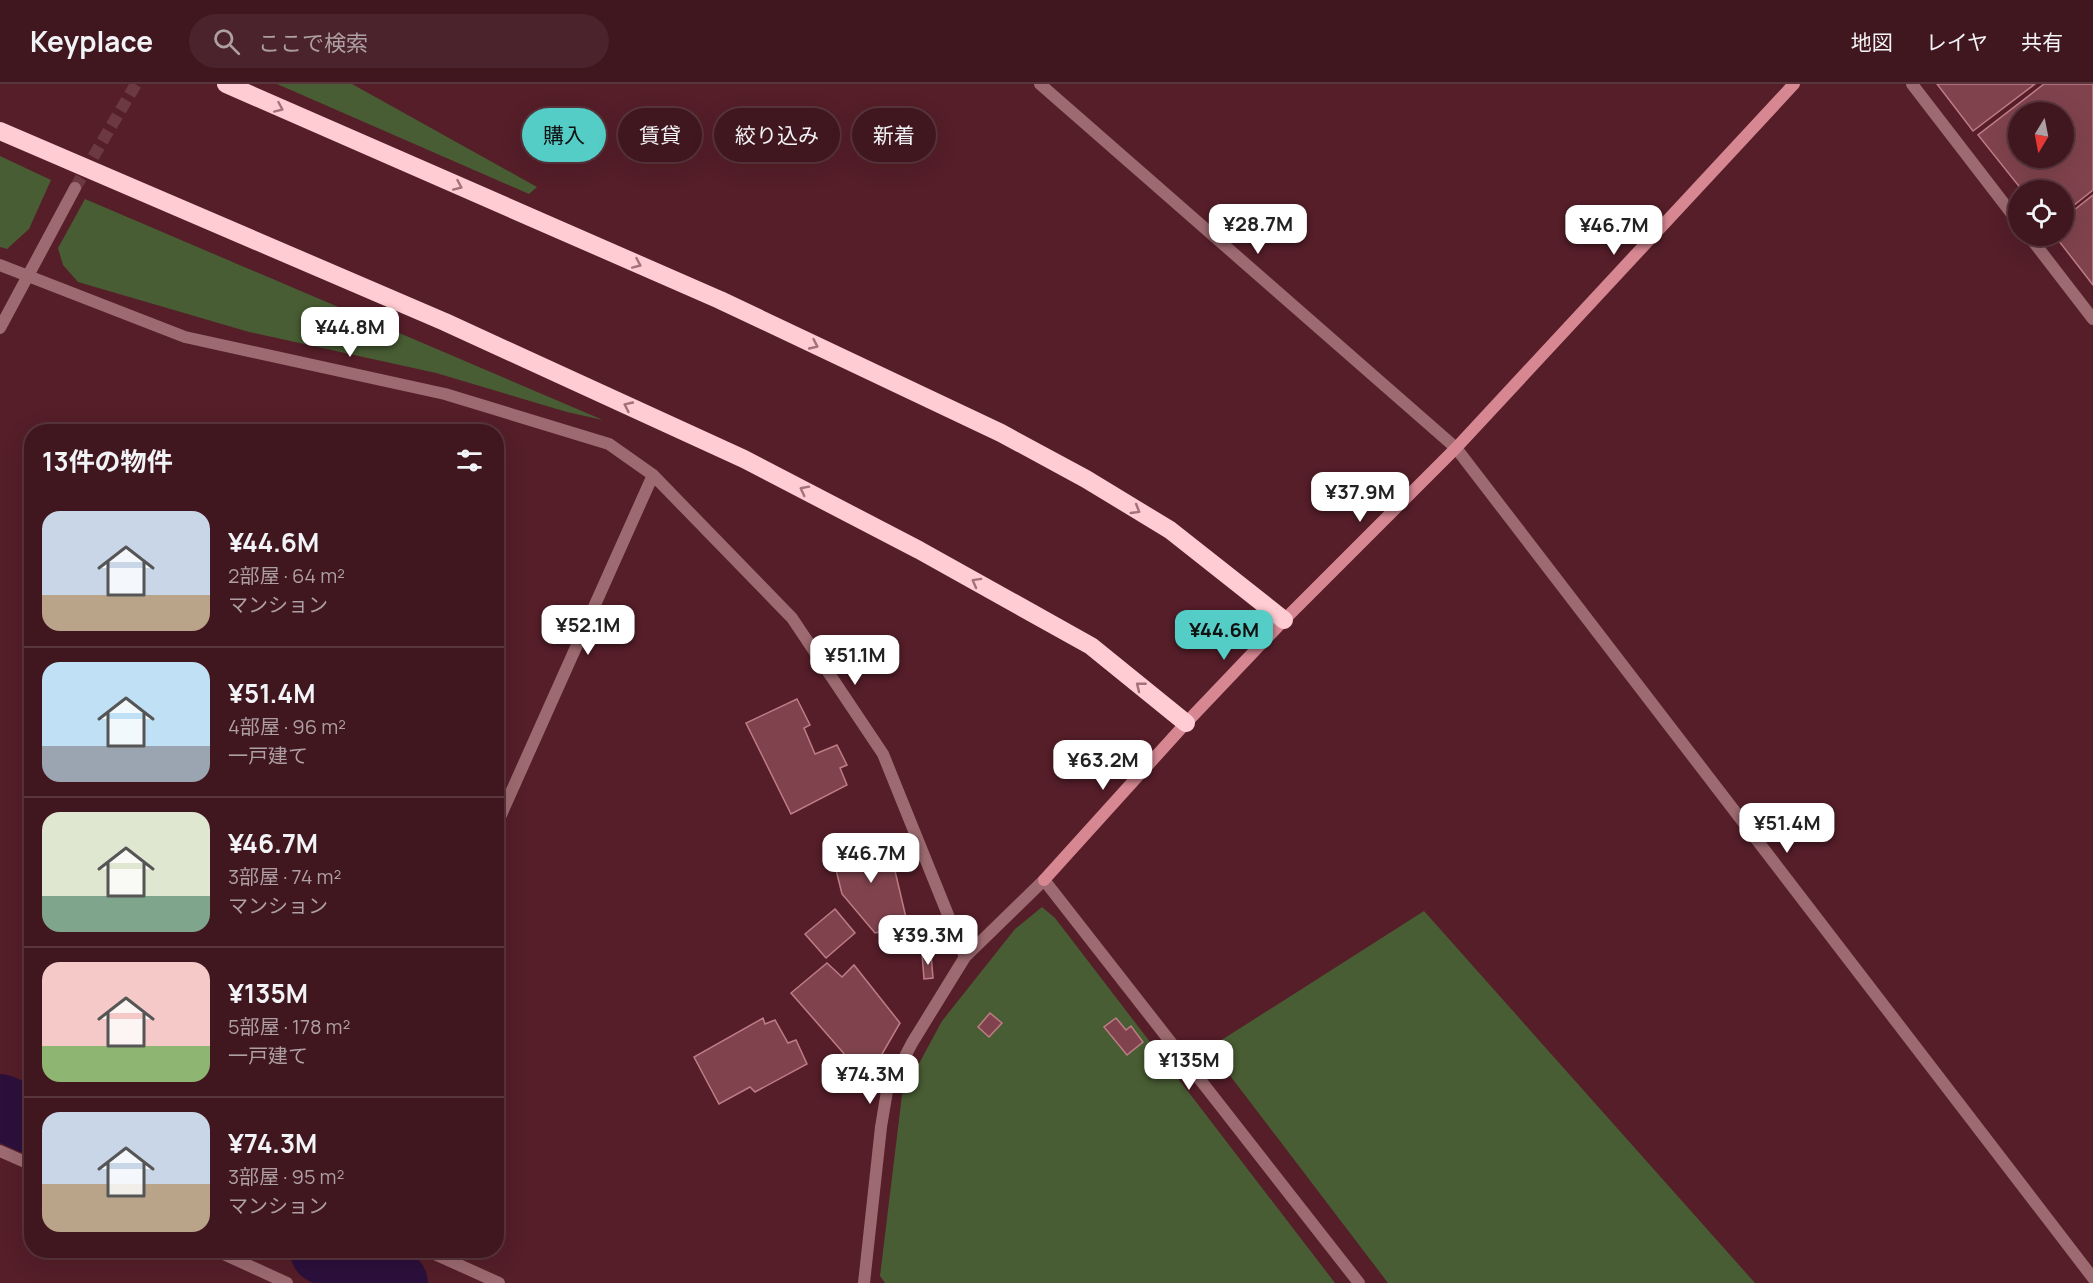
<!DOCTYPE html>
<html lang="ja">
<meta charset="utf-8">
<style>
body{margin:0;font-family:Manrope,"Noto Sans JP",sans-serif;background:#4b232c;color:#f1f3f6;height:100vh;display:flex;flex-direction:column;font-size:22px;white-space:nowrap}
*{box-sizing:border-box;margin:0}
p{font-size:20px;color:#ae9fa4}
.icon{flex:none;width:33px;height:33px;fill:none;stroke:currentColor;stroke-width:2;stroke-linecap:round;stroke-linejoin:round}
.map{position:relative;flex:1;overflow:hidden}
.panel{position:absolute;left:24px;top:340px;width:480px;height:834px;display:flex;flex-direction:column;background:#40161f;border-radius:24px;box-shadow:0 6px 24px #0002,0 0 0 2px #59353d}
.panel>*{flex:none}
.hud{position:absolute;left:522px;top:24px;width:570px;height:54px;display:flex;gap:12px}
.needle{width:39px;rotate:190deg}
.buttons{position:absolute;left:2008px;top:18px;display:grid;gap:12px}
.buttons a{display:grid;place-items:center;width:66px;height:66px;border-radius:50%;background:#40161f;box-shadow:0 6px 24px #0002,0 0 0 2px #59353d;font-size:30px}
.price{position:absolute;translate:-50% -51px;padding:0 14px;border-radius:12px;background:#fff;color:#222;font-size:20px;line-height:39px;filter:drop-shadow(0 2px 3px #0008)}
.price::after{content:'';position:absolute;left:50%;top:36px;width:18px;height:14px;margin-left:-9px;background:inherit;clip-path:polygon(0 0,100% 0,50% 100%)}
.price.on{background:#54cdc7;color:#111}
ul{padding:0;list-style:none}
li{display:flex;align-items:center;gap:18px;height:150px;padding:0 18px}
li+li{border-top:2px solid #59353d}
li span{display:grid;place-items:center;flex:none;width:168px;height:120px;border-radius:18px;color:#555}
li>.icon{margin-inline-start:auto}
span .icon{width:72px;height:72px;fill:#fffc;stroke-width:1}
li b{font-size:26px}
h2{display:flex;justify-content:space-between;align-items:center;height:72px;padding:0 18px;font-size:26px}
.pill{padding:0 21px;border-radius:27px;background:#40161f;box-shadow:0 6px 24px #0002,0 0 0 2px #59353d;font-size:21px;line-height:54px}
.pill.on{background:#54cdc7;color:#111}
header{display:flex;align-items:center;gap:36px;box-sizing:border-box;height:84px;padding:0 30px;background:#40161f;border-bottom:2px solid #59353d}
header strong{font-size:28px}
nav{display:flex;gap:33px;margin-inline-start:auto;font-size:21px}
.search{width:420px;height:54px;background:#4b232c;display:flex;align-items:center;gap:15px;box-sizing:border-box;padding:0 21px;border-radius:33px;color:#ae9fa4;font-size:22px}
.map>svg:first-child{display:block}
.green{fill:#485d33}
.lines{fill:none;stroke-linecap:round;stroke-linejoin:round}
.river{stroke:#2c103c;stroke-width:66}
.building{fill:#80434d;stroke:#be7d86;stroke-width:1.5;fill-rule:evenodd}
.street-tunnel{stroke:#6c3842;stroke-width:12;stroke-dasharray:12 6;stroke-linecap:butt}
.street{stroke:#9c6a70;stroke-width:12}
.secondary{stroke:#d68792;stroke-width:12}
.highway{stroke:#feccd2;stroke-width:18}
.oneway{stroke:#a47079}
</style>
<header>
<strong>Keyplace</strong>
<div class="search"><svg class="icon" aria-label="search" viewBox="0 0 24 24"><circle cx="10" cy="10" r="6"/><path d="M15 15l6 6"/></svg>ここで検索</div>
<nav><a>地図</a><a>レイヤ</a><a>共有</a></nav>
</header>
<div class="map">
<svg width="2093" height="1199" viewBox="0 0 2093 1199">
<rect width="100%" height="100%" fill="#551e29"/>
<!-- green -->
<path class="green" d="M277,0H352L537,103L529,110Z
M0,72L51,96L29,145L7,165L0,163Z
M85,115L603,336L567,328L436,289L249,248L78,198L63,181L58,164Z
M1042,823L1055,834L1335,1199H885L880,1192L902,1011L942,937L1015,845Z
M1424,827L1755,1199H1388L1209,964Z"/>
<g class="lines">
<!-- river -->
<path class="river" d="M0,1023L32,1037
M323,1167L395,1199"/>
</g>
<!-- building -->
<path class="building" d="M1937,0H2035L1973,47Z
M2044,0H2093V106L2064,129V106H2022L1978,51ZM2019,28H2064V74H2019Z
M2093,111V201L2055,152H2064V134Z
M797,615L810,641L804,644L815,670L837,661L847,681L840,684L847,701L791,730L746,639Z
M887,753L908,842L875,849L842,810L831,766Z
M835,825L855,849L826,874L805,850Z
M931,869L933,894L924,895L922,870Z
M827,879L842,893L854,881L900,939L867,996L791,909Z
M990,929L1002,939L989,953L978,943Z
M763,934L765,940L775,936L788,959L796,956L807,980L755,1008L750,1003L719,1020L694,973Z
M1116,934L1126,946L1131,942L1143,958L1127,971L1104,943Z"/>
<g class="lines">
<!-- street-tunnel -->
<path class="street-tunnel" d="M75,104L136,0"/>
<!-- street -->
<path class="street" d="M1040,0L1456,364L2093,1194
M1912,0L2019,139
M2029,152L2093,235
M0,181L185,253L445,310L609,360L653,391L792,534L883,670L965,873
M0,244L75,104
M496,742L653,391
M0,1067L32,1081
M217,1167L287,1199
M428,1167L499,1199
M864,1199L881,1043L887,1007L912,959L965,873L1044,796L1359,1199"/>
<!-- secondary -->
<path class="secondary" d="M1044,796L1186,639L1284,536L1456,364L1794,0"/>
<!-- highway -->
<path class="highway" d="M226,0L720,216L1001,349L1086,395L1170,446L1284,536
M0,47L445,238L744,375L919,466L1091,562L1186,639"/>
</g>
<!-- one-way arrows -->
<defs><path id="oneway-chevron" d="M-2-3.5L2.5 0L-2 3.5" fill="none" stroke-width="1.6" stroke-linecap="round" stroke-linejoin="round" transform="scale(1.5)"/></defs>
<g class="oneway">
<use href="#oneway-chevron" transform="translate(279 24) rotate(24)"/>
<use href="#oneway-chevron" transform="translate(458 102) rotate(24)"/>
<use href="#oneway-chevron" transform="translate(637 180) rotate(24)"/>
<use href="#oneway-chevron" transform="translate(814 261) rotate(25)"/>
<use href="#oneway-chevron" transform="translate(628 322) rotate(-155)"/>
<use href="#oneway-chevron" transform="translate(804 406) rotate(-153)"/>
<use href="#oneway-chevron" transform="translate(1136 426) rotate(31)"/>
<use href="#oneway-chevron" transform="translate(976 498) rotate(-151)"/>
<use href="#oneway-chevron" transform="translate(1140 602) rotate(-141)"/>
</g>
</svg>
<div class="buttons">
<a><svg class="needle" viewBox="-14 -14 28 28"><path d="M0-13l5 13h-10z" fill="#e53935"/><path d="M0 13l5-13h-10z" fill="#ae9fa4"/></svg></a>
<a><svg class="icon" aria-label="locate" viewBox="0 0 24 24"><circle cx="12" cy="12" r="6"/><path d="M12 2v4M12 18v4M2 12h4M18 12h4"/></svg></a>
</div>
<b class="price" style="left:1258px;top:171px">¥28.7M</b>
<b class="price" style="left:1614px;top:172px">¥46.7M</b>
<b class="price" style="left:350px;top:274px">¥44.8M</b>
<b class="price" style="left:1360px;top:439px">¥37.9M</b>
<b class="price" style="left:588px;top:572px">¥52.1M</b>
<b class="price on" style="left:1224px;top:577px">¥44.6M</b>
<b class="price" style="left:855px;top:602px">¥51.1M</b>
<b class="price" style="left:1103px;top:707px">¥63.2M</b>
<b class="price" style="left:1787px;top:770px">¥51.4M</b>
<b class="price" style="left:871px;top:800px">¥46.7M</b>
<b class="price" style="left:928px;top:882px">¥39.3M</b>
<b class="price" style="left:1189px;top:1007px">¥135M</b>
<b class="price" style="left:870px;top:1021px">¥74.3M</b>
<div class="hud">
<a class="pill on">購入</a>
<a class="pill">賃貸</a>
<a class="pill">絞り込み</a>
<a class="pill">新着</a>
</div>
<section class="panel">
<h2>13件の物件<svg class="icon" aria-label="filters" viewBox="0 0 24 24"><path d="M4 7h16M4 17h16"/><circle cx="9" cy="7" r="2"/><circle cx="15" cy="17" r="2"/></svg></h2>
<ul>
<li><span style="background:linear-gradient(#c9d6e8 70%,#b9a48a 0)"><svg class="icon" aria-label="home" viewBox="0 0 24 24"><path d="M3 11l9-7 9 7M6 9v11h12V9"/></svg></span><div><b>¥44.6M</b><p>2部屋 · 64 m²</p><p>マンション</p></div></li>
<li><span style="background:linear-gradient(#bfe0f5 70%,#9aa5b1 0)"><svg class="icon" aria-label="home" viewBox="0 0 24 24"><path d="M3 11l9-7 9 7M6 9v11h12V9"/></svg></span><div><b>¥51.4M</b><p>4部屋 · 96 m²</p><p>一戸建て</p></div></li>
<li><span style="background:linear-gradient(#dfe7d0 70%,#7fa58c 0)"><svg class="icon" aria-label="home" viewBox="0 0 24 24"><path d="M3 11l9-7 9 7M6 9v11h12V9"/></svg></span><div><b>¥46.7M</b><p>3部屋 · 74 m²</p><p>マンション</p></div></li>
<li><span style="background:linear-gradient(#f6c9c9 70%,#8fb573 0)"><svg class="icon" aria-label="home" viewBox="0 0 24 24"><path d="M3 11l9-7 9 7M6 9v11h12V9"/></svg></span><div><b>¥135M</b><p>5部屋 · 178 m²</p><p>一戸建て</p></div></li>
<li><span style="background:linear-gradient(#c9d6e8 60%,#b9a48a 0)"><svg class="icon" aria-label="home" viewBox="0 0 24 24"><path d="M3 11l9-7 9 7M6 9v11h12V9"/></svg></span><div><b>¥74.3M</b><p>3部屋 · 95 m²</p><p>マンション</p></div></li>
</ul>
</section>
</div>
